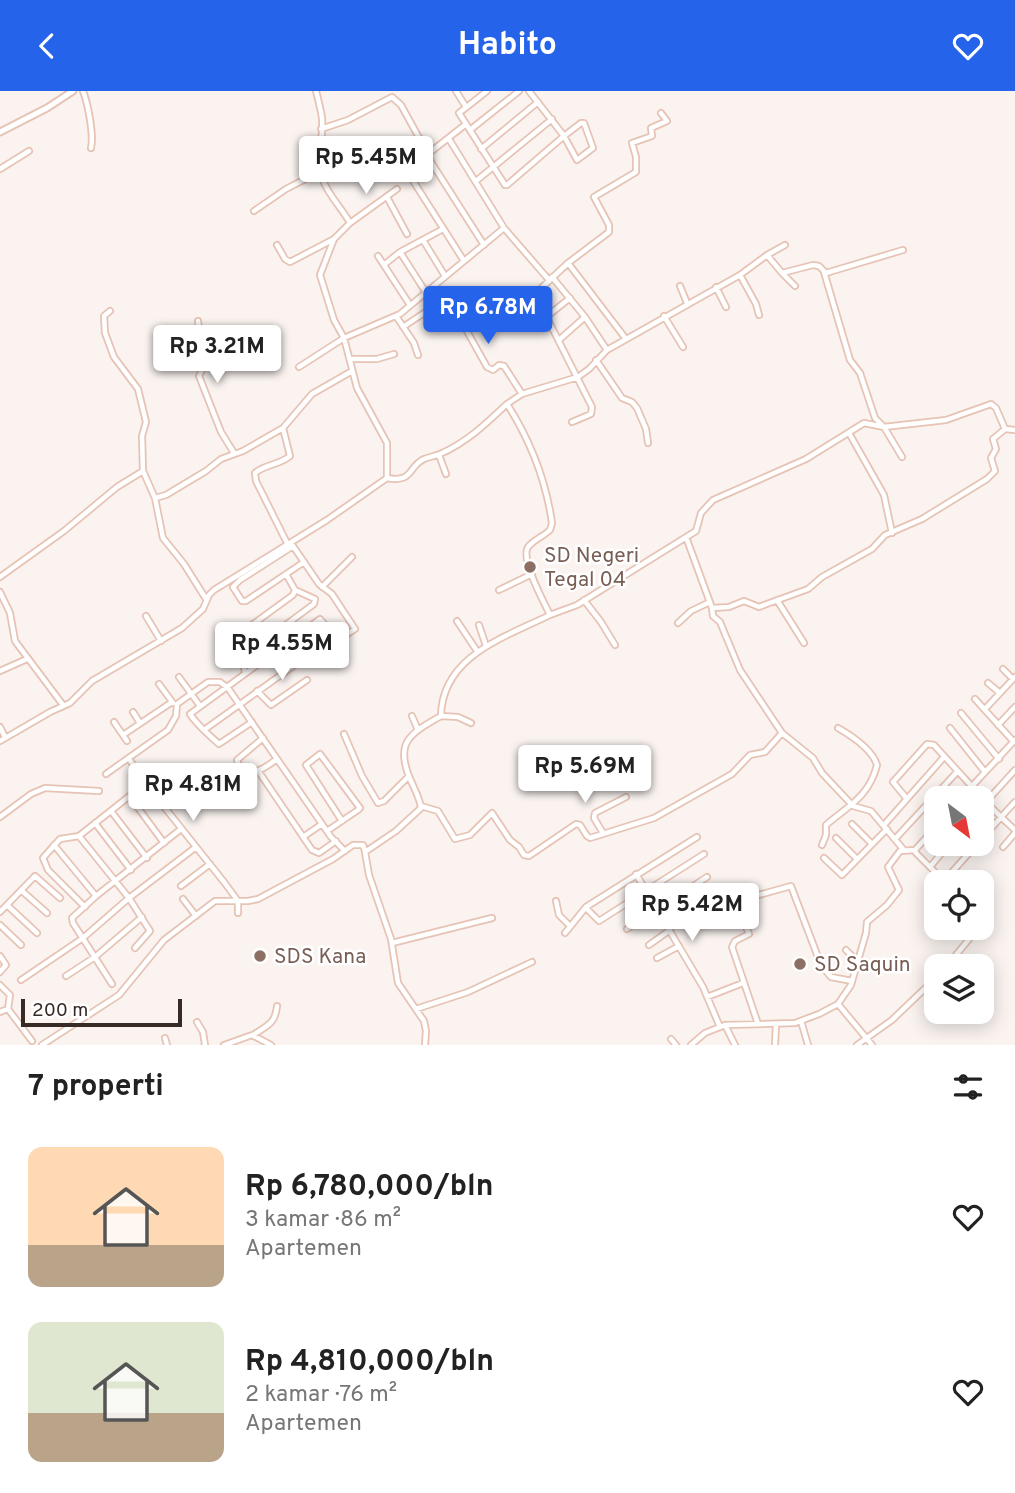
<!DOCTYPE html>
<html lang="id">
<meta charset="utf-8">
<style>
body{margin:0;font-family:Overpass,sans-serif;background:#f2f2f2;color:#222;height:100vh;display:flex;flex-direction:column;font-size:26px;white-space:nowrap}
*{box-sizing:border-box;margin:0}
p{font-size:23px;color:#767676}
.icon{flex:none;width:38px;height:38px;fill:none;stroke:currentColor;stroke-width:2;stroke-linecap:round;stroke-linejoin:round}
.map{position:relative;height:954px;overflow:hidden}
.side{display:flex;flex-direction:column;background:#fff;flex:1}
.side>*{flex:none}
.needle{width:46px;rotate:148deg}
.buttons{position:absolute;left:924px;top:695px;display:grid;gap:14px}
.buttons a{display:grid;place-items:center;width:70px;height:70px;border-radius:14px;background:#fff;box-shadow:0 4px 18px #0003;font-size:35px}
.scale{position:absolute;left:21px;bottom:18px;width:161px;box-sizing:border-box;padding-left:7px;border:4px solid #382a25;border-top:0;font-size:19px;line-height:24px;white-space:nowrap;color:#382a25;-webkit-text-stroke:5px #fff;paint-order:stroke}
.price{position:absolute;translate:-50% -60px;padding:0 16px;border-radius:7px;background:#fff;color:#222;font-size:23px;line-height:46px;filter:drop-shadow(0 2px 4px #0008)}
.price::after{content:'';position:absolute;left:50%;top:42px;width:21px;height:16px;margin-left:-10px;background:inherit;clip-path:polygon(0 0,100% 0,50% 100%)}
.price.selected{background:#2563eb;color:#fff}
ul{padding:0;list-style:none}
li{display:flex;align-items:center;gap:21px;height:175px;padding:0 28px}
li span{display:grid;place-items:center;flex:none;width:196px;height:140px;border-radius:14px;color:#555}
li>.icon{margin-inline-start:auto}
span .icon{width:84px;height:84px;fill:#fffc;stroke-width:1}
li b{font-size:30px}
h2{display:flex;justify-content:space-between;align-items:center;height:84px;padding:0 28px;font-size:30px}
header{display:flex;justify-content:space-between;align-items:center;height:91px;padding:0 28px;background:#2563eb;color:#fff;font-size:32px;font-weight:700}
.map>svg:first-child{display:block}
.lines{fill:none;stroke-linecap:round;stroke-linejoin:round}
.minor-casing{stroke:#e6c3b5;stroke-width:8}
.tertiary-casing{stroke:#e6c3b5;stroke-width:9}
.minor{stroke:#fff;stroke-width:4.5}
.tertiary{stroke:#fff;stroke-width:5}
.education-dot{fill:#8d6e63;stroke:#fff;stroke-width:2.5}
.labels{text-anchor:middle;stroke-width:5;stroke-linejoin:round;paint-order:stroke}
.education-label{font-size:21px;fill:#785e54;stroke:#fff;text-anchor:start}
</style>
<header><svg class="icon" aria-label="back" viewBox="0 0 24 24"><path d="M15 5l-7 7 7 7"/></svg>Habito<svg class="icon" aria-label="heart" viewBox="0 0 24 24"><path d="M12 20l-8-8c-3-5 5-10 8-4 3-6 11-1 8 4z"/></svg></header>
<div class="map">
<svg width="1015" height="954" viewBox="0 0 1015 954">
<rect width="100%" height="100%" fill="#faf3f0"/>
<g class="lines">
<defs>
<path id="minor" d="M83,0C88,13 94,44 91,57
M316,0C318,8 321,19 322,27C324,50 315,64 323,89C328,104 342,117 350,132L334,148L320,184L334,229L344,247L357,297L387,352V387C414,392 408,375 424,368C429,366 435,365 440,363C466,352 487,332 507,313C530,349 546,390 552,432L550,439C544,445 533,449 528,456C520,468 544,511 550,524C505,546 442,565 441,625C409,643 394,652 411,690C415,699 420,708 421,717L396,740L365,761L369,784L391,848L398,892L424,930L426,940L425,954
M456,0L466,16
M487,0L459,22L505,94H507L564,45L581,32H584L593,57L577,69L564,45L529,0
M321,38L348,29L392,6L401,14L428,63L466,33
M470,39L519,0
M449,48L504,137L549,189
M481,58L538,11
M0,78L29,60
M476,90L552,28
M387,106L407,143
M254,120L286,98L321,80
M350,132L397,98
M423,149L445,185
M277,154L285,168L290,171L334,148
M400,161L425,200
M767,164L782,182L813,174L819,175L826,182L903,159
M378,165L410,214
M464,170L410,85L411,76L428,63L431,71L484,154
M568,172L626,248
M385,173L400,161L443,138
M824,181L850,269L860,282L875,327L884,336L902,366
M782,182L795,195
M740,184L756,213L759,224
M552,186L585,226L607,259
M680,195L687,212
M716,196L726,216
M110,220L104,225L105,242L114,266L138,298L146,331L142,345L143,380L155,407L166,404L206,380L221,368L243,360L283,337L312,303L352,280
M396,225L414,252L418,264
M664,225L683,256
M546,226L570,207
M198,230L204,275L199,285L221,341L234,362
M403,236L445,208H449L487,276L493,279L499,274L504,275L522,303
M559,249L585,226
M350,268H377L394,263
M596,269L622,307L632,311L637,317L646,338L648,352
M299,276L344,247L400,223L504,137
M507,313L522,303L578,286L589,278L607,259L740,184L767,164L785,154
M572,331L591,323L592,316L535,203L568,172L609,141V134L594,106L636,81V66L632,52L652,45L651,37L667,30L661,22
M283,337L290,365C280,374 265,373 255,382L256,390L287,452
M849,342L884,404L892,442
M439,364L446,383
M155,407L163,447L184,473L206,508
M686,446L712,517L729,516L744,510L759,516L764,514L808,498L822,486L872,458L885,444L922,428L987,388L995,380L991,367L996,358L993,348L1005,338L1015,339
M304,471L246,510H242L233,496L240,489L293,455L319,493L332,503L355,538L340,548L333,546
M0,486L64,440L117,396L143,380
M322,496L352,466
M499,499L532,483
M0,501L10,522L15,550L63,614
M584,509L601,531L615,554
M777,509L804,552
M712,517L713,525L720,531L740,579L782,642L813,667L822,682L853,715L871,720L903,758
M550,524L577,514L696,440L701,422L713,409L806,368L864,332L884,336L946,329L991,313L996,317L1005,338
M146,525L161,550
M457,530L477,560
M678,532L691,520L710,511
M479,534L486,555
M241,567L314,513L315,508L295,499
M1003,578L1013,588
M0,580L27,568
M245,581L241,567L233,551L234,547L293,504L295,499L286,483
M179,586L200,615
M988,592L1000,602
M159,593L173,612
M257,600L271,614L307,589
M975,608L1014,651
M985,618L1015,586
M133,621L140,632
M961,622L999,668
M412,625L418,639
M441,625L458,626L471,632
M114,631L127,650
M998,634L1015,616
M0,636L5,646
M950,637L985,681
M204,639L331,548L333,543L320,528L190,623C197,634 209,644 219,653L252,631
M344,643L362,685L378,712L384,710L409,685
M123,644L172,611
M263,647L237,669L239,676C256,685 263,678 277,668
M0,650L50,621L70,612L92,590L182,537L203,518L209,504L214,499L327,429L387,387
M129,668L154,703L224,791L238,810V822
M1015,679L986,711L1001,726L1015,711
M259,681L312,759L319,762L336,750
M106,683L168,639L176,625L177,613L208,591H220L228,597L331,746L345,760
M130,706L164,752
M961,707L1015,649
M907,708L893,691L927,653L934,654L986,711L982,716
M421,715L438,720L455,748L470,744L492,722L510,749L519,756L524,764L529,765L576,733L580,734L587,745L590,747L654,727L732,683L750,664L765,661L782,642
M111,720L147,767
M0,726L31,703L45,697L99,700
M95,732L131,779
M852,733L872,753
M884,734L944,666
M936,736L915,759L916,762L945,791
M327,740L358,719L360,717L320,663L306,674L342,730
M603,742L594,727L595,722L626,706
M79,745L129,807L150,840L135,857
M303,746L322,733
M836,747L857,768
M895,748L957,681
M982,748L1001,726L1015,739
M54,754L96,805
M822,754L826,744V734C848,715 869,706 877,674C872,658 852,645 838,637
M1003,756L1015,742
M824,767L842,784L887,738
M930,776L950,752
M636,783L703,896L720,936
M944,790L978,752
M181,795L210,773
M22,800L47,822
M183,808L196,825
M556,810L559,824L570,835
M8,815L37,842
M85,816L48,779L43,767L60,748L79,745L146,692
M586,817L599,830L704,763
M0,821L35,785L60,807
M982,825L985,829L982,834
M0,834L21,854
M627,838L707,786
M669,838L688,812
M565,842L586,816L697,746
M392,852L492,827
M649,854L670,839
M846,859L857,870
M0,865L6,874L0,881
M657,867L679,855
M947,875L979,836
M66,885L95,866L142,826
M21,889L83,847L129,807L196,756
M112,893L73,832L72,827L96,805L181,738
M0,894L10,904L8,918
M707,906L743,892
M838,913L872,954
M416,918L468,901L532,871
M0,921L8,918L32,950
M801,930L808,954
M197,931L203,941L205,954
M758,933L732,856L735,850L749,843L736,813L737,810L791,795L821,874L831,886L852,890
M725,934L735,954
M253,944C268,934 275,933 277,915
M165,947L167,954
M671,948L676,954
M42,954L119,904L164,849L215,810H248L258,808L333,768L353,754H363L365,760
M224,954L252,944L271,954
M691,954L705,942L725,934L795,932L819,923L838,913L851,894L866,842L867,831L887,814L899,799L888,776L900,760L915,759
M775,954L776,933
M857,954L892,929L936,887"/>
<path id="tertiary" d="M0,41L47,17L73,0"/>
</defs>
<!-- minor casing -->
<use href="#minor" class="minor-casing"/>
<!-- tertiary casing -->
<use href="#tertiary" class="tertiary-casing"/>
<!-- minor -->
<use href="#minor" class="minor"/>
<!-- tertiary -->
<use href="#tertiary" class="tertiary"/>
</g>
<!-- markers -->
<g class="education-dot">
<circle cx="530" cy="476" r="7"/>
<circle cx="260" cy="865" r="7"/>
<circle cx="800" cy="873" r="7"/>
</g>
<g class="labels">
<!-- education labels -->
<g class="education-label">
<text x="544" y="471">SD Negeri<tspan x="544" dy="24">Tegal 04</tspan></text>
<text x="274" y="872">SDS Kana</text>
<text x="814" y="880">SD Saquin</text>
</g>
</g>
</svg>
<div class="buttons">
<a><svg class="needle" viewBox="-14 -14 28 28"><path d="M0-13l5 13h-10z" fill="#e53935"/><path d="M0 13l5-13h-10z" fill="#767676"/></svg></a>
<a><svg class="icon" aria-label="locate" viewBox="0 0 24 24"><circle cx="12" cy="12" r="6"/><path d="M12 2v4M12 18v4M2 12h4M18 12h4"/></svg></a>
<a><svg class="icon" aria-label="layers" viewBox="0 0 24 24"><path d="M12 4l9 5-9 5-9-5zM3 14l9 5 9-5"/></svg></a>
</div>
<div class="scale">200 m</div>
<b class="price" style="left:366px;top:105px">Rp 5.45M</b>
<b class="price selected" style="left:488px;top:255px">Rp 6.78M</b>
<b class="price" style="left:217px;top:294px">Rp 3.21M</b>
<b class="price" style="left:282px;top:591px">Rp 4.55M</b>
<b class="price" style="left:585px;top:714px">Rp 5.69M</b>
<b class="price" style="left:193px;top:732px">Rp 4.81M</b>
<b class="price" style="left:692px;top:852px">Rp 5.42M</b>
</div>
<section class="side">
<h2>7 properti<svg class="icon" aria-label="filters" viewBox="0 0 24 24"><path d="M4 7h16M4 17h16"/><circle cx="9" cy="7" r="2"/><circle cx="15" cy="17" r="2"/></svg></h2>
<ul>
<li><span style="background:linear-gradient(#ffd9b3 70%,#b9a48a 0)"><svg class="icon" aria-label="home" viewBox="0 0 24 24"><path d="M3 11l9-7 9 7M6 9v11h12V9"/></svg></span><div><b>Rp 6,780,000/bln</b><p>3 kamar · 86 m²</p><p>Apartemen</p></div><svg class="icon" aria-label="heart" viewBox="0 0 24 24"><path d="M12 20l-8-8c-3-5 5-10 8-4 3-6 11-1 8 4z"/></svg></li>
<li><span style="background:linear-gradient(#dfe7d0 65%,#b9a48a 0)"><svg class="icon" aria-label="home" viewBox="0 0 24 24"><path d="M3 11l9-7 9 7M6 9v11h12V9"/></svg></span><div><b>Rp 4,810,000/bln</b><p>2 kamar · 76 m²</p><p>Apartemen</p></div><svg class="icon" aria-label="heart" viewBox="0 0 24 24"><path d="M12 20l-8-8c-3-5 5-10 8-4 3-6 11-1 8 4z"/></svg></li>
</ul>
</section>
